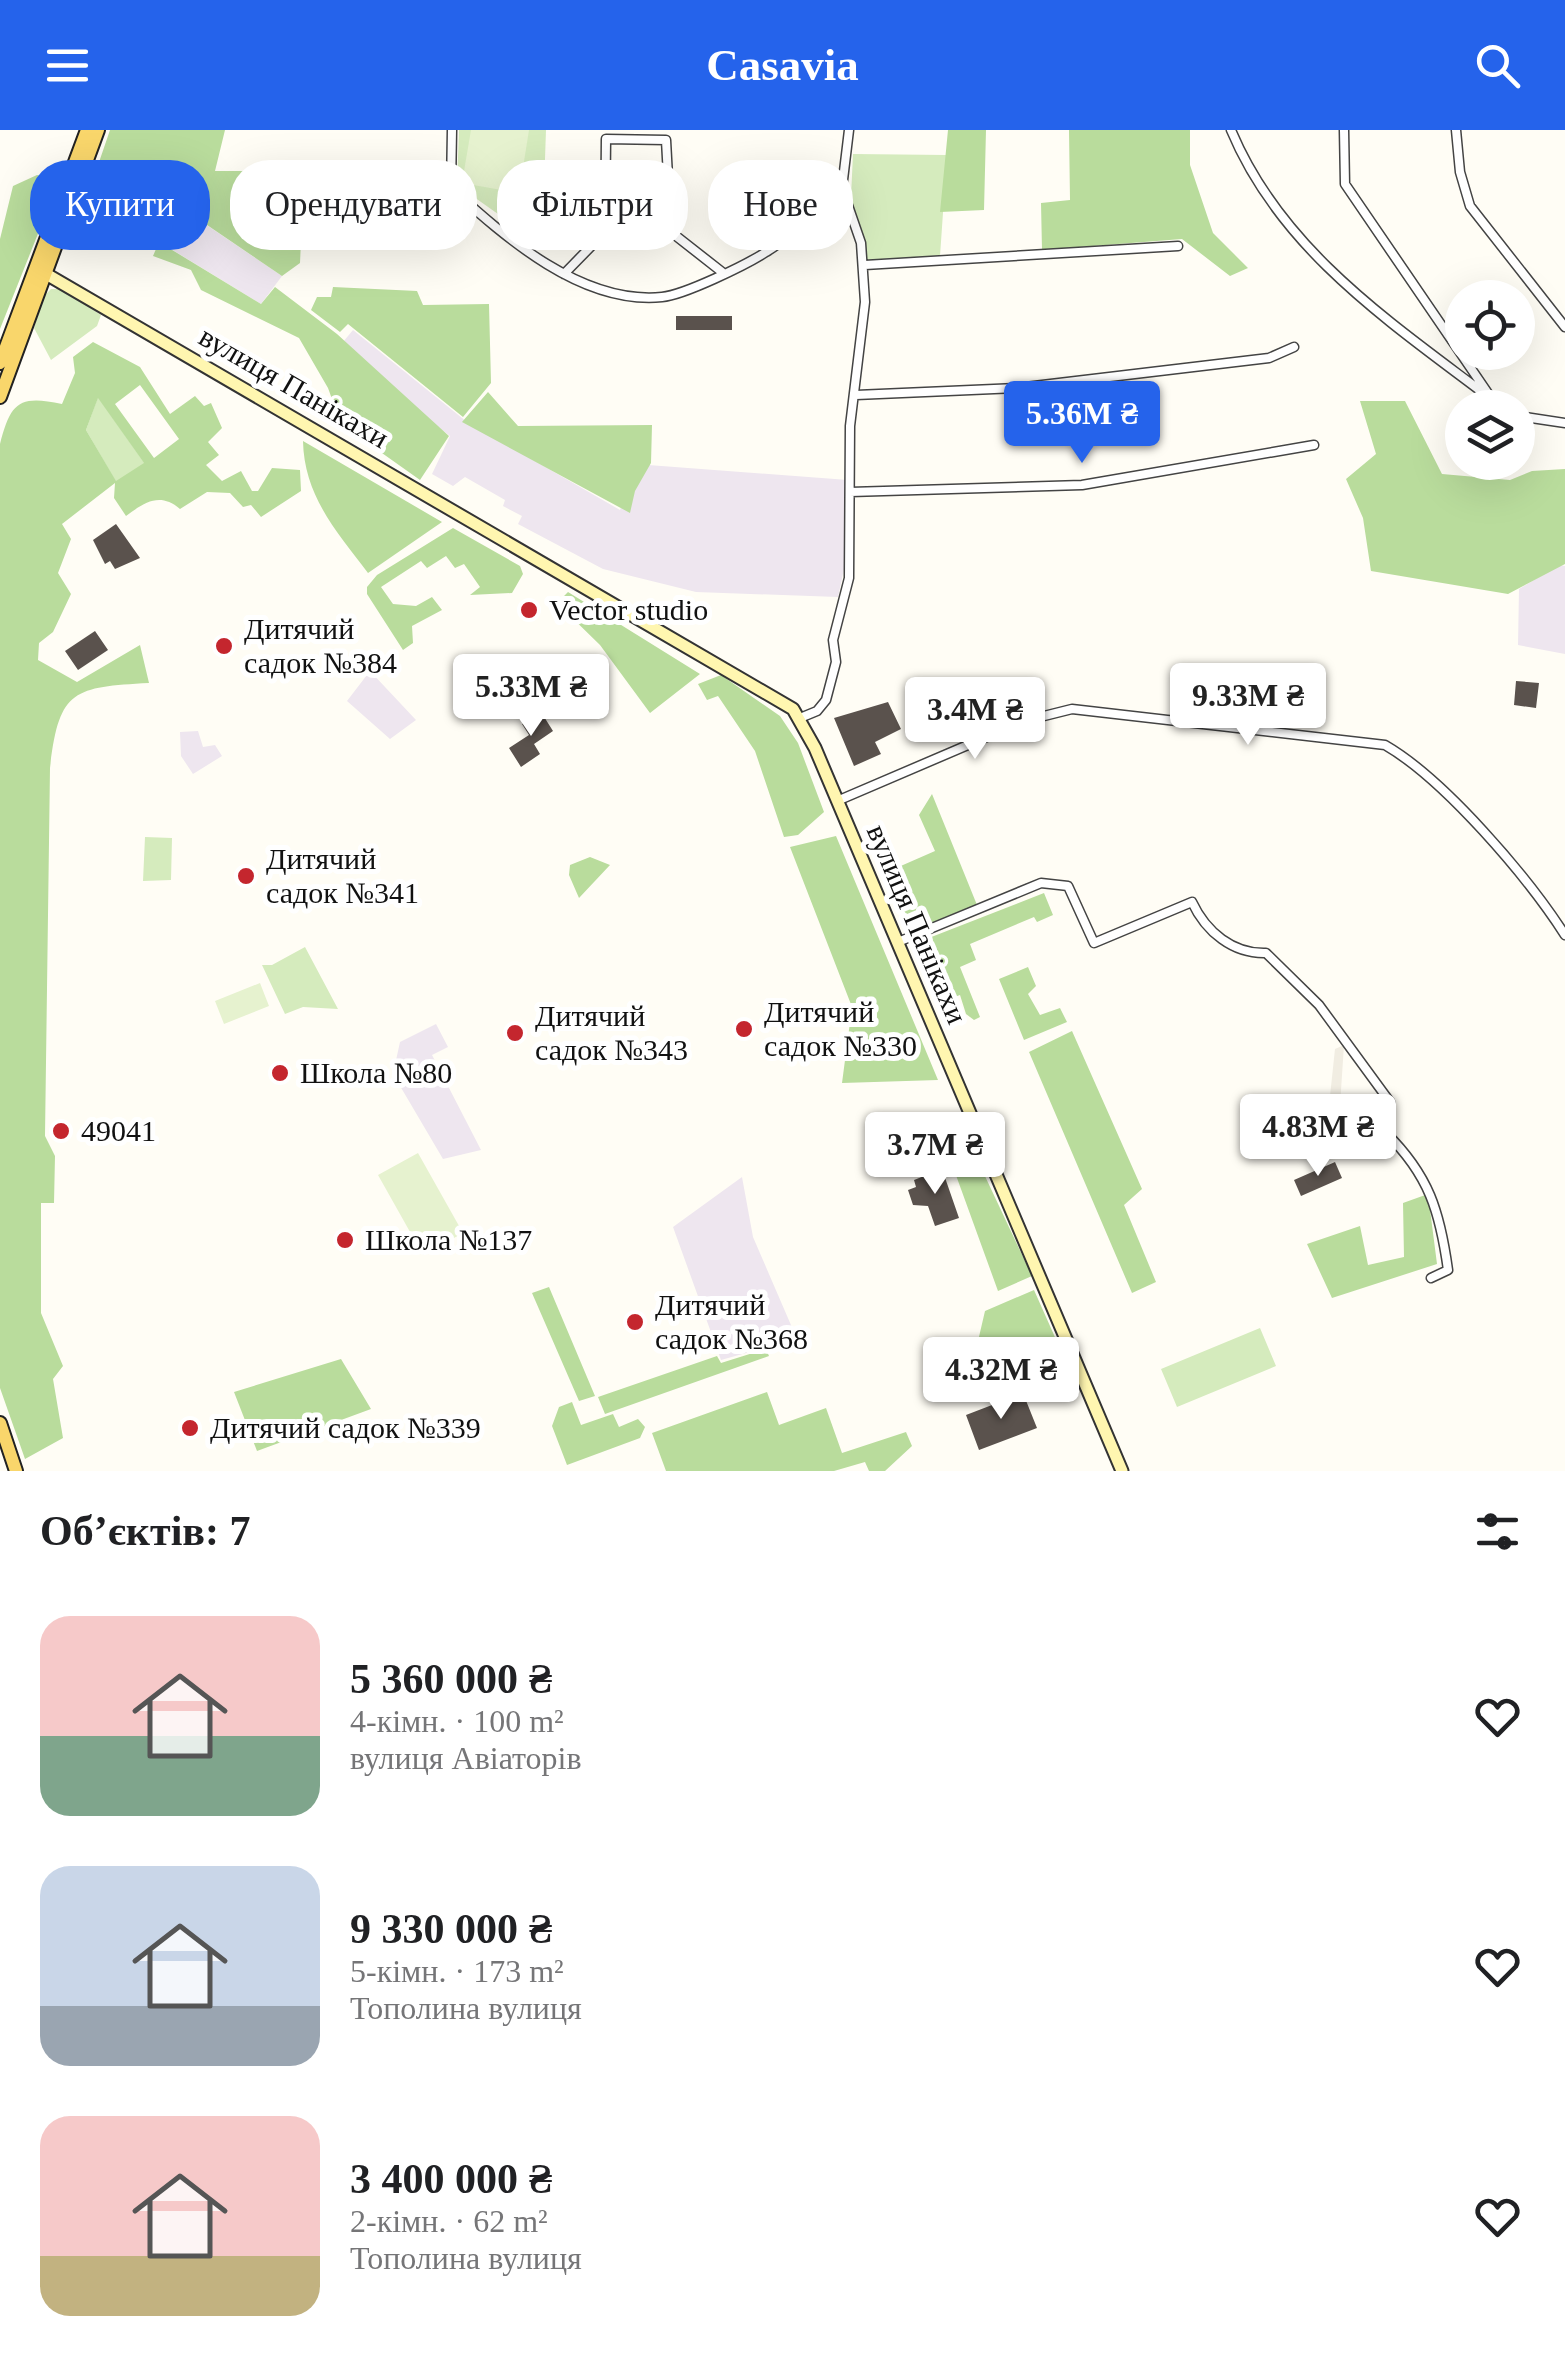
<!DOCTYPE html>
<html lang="uk">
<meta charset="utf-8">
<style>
body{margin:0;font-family:"Times New Roman",serif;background:#f6f6f6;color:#202124;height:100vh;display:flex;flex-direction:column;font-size:38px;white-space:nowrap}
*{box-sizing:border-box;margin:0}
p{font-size:32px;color:#757577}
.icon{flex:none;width:55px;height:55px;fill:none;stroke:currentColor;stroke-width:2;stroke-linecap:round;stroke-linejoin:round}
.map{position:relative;height:1341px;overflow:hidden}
.sheet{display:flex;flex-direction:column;background:#fff;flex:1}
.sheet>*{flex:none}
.top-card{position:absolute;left:30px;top:30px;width:1000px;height:90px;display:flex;gap:20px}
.buttons{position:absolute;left:1445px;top:150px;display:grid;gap:20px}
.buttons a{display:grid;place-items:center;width:90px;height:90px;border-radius:50%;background:#fff;box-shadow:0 10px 40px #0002;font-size:50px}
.price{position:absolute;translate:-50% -85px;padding:0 22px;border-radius:10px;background:#fff;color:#222;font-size:32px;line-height:65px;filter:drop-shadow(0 2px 5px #0008)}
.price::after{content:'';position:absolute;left:50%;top:60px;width:30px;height:22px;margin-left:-15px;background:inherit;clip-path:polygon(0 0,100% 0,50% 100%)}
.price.current{background:#2563eb;color:#fff}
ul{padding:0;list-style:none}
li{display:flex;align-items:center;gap:30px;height:250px;padding:0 40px}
li span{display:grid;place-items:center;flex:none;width:280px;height:200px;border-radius:30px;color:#555}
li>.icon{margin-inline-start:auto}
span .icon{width:120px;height:120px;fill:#fffc;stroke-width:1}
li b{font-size:42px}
h2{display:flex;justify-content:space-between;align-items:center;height:120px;padding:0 40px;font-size:42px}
.chip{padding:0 35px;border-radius:40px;background:#fff;box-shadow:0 10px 40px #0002;font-size:35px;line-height:90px}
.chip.current{background:#2563eb;color:#fff}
header{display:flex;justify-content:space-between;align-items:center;height:130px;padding:0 40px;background:#2563eb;color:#fff;font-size:45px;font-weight:700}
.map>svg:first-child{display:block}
.industrial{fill:#eee6ef}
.green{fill:#d5ebbd}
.forest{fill:#b9dc9c;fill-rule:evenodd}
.pitch{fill:#e6f2cf}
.plaza{fill:#f1ede2}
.building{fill:#5a524d}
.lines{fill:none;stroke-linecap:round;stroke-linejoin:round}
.street-casing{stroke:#444;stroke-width:11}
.secondary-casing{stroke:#333;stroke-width:15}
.primary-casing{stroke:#222;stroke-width:16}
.street{stroke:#fff;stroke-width:8}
.secondary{stroke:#fff6b0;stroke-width:11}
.primary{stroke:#f9d66b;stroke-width:12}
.poi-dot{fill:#c4262e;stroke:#fff;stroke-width:4}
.labels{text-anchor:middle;stroke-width:10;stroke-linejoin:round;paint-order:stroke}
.street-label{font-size:30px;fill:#111;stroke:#fff}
.poi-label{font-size:30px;fill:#111;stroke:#fff;text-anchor:start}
</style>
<header><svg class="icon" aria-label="menu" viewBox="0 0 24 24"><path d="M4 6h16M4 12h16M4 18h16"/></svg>Casavia<svg class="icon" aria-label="search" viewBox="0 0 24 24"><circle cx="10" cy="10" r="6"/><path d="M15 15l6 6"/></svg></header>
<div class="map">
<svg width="1565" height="1341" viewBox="0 0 1565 1341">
<rect width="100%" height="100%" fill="#fffdf5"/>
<!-- industrial -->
<path class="industrial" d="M162,65L282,146L261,174L140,100Z
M353,200L467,292L620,380L635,334L848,350L844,439L838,467L696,462L603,439L518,394L522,386L503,376L505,370L465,347L453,356L432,344L450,306L338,218Z
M1559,435L1565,436V524L1518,515L1519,459Z
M370,541L416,590L390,609L347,571Z
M198,601L203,617L215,615L222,626L193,644L181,626L180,602Z
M436,894L448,917L432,925L481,1020L443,1029L393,944L400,912Z
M742,1047L753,1107L797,1209L721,1230L673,1097Z"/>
<!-- green -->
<path class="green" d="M459,0H546L542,115L457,55Z
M853,24L947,25L940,126L868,132L851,67Z
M51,159H61L101,185L97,196L51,230L34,198L44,166Z
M98,267L145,334L116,352L86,300Z
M145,707L172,708L171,750L143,751Z
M305,817L338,879L303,877L285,884L262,835H272Z
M1260,1198L1276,1236L1177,1277L1161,1239Z"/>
<!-- forest -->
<path class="forest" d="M110,0H225L215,41H295L296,67H290L288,100L301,111L300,133L282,146L163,65L152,81L96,41Z
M948,0H986L984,80L940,82Z
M1069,0H1190V35L1213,103L1248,138L1230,146L1182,109L1042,120L1041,73L1070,70Z
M37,45L56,49L57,56L0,199V109L13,56Z
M159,112L261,174L275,157L337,204L449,306L420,350L341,294L328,258L299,208L201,160L191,140L153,126Z
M333,157L417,161L423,175L489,174L491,253L463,287L348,194L340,202L311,180L317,167H331Z
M93,212L140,237L170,284L195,266L204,276L211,273L222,298L208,312L219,325L206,335L222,351L241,341L252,361H258L272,338L300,340L301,361L261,387L251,375L243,377L230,363L207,362L180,379C160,362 145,372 126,386L114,368L115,353L62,394L71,409L58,443L71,464L53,502L39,513L38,530L77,552L140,515L149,553C73,557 59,560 50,638L45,1006L55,1026L54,1073H41V1183L63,1236L53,1249L63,1308L25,1329L0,1258V314C11,272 19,265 62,274L75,243L73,227ZM140,255L179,309L154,328L115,274ZM98,268L144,333L116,351L86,300Z
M488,262L518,296L652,295L651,333L635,361L630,383L462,292Z
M1360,271H1405L1442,344L1510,350L1532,341L1565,339V434L1508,464L1371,441L1363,388L1346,349L1376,324Z
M303,311L442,392L368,443C337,402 304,366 303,311Z
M453,398L520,436L523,444L512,463L470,465L480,457L464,434L455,438L446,426L427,438L421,431L381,457L393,474L416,476L432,467L442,480L412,496L413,513L403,520L367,464V457L377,445Z
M568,462L700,544L650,583L600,515L557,473Z
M721,545L780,586L798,613L824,682L798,705L784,707L755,621L718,566L707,570L698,554Z
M932,664L977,775L914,803L887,742L935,721L919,685Z
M836,706L938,950L842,953L852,877L790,717Z
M590,727L610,735L579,768L569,745L570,735Z
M1044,763L1053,785L1037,792L1034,787L970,814L976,830L960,837L980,887L974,890L966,884L960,865L941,872L916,813Z
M1028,837L1036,856L1028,864L1040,885L1060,878L1067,892L1024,910L999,849Z
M1072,901L1142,1059L1124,1075L1156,1152L1132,1163L1029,922Z
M976,1027L1032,1146L998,1161L953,1037Z
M1428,1064L1437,1134L1332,1168L1307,1114L1360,1096L1368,1135L1404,1127L1403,1073Z
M549,1157L595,1266L579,1271L532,1163Z
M1034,1160L1066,1232L1014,1252L1009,1243L994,1249L997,1258L964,1271L985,1181Z
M766,1219L769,1226L605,1284L598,1267L717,1226L721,1233Z
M341,1229L371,1279L257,1321L234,1262Z
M767,1262L779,1295L826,1278L842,1323L906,1302L912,1316L885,1341H869L865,1332L834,1341H666L652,1303Z
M572,1272L581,1295L613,1284L619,1297L638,1289L645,1297L640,1308L567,1335L552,1296L559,1277Z"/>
<!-- pitch -->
<path class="pitch" d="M471,0H529L519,63L462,53Z
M260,853L269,876L224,894L215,871Z
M418,1023L463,1103L423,1125L378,1045Z"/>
<!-- plaza -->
<path class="plaza" d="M1344,915L1338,1006L1323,1013L1319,1006L1328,1001L1331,974L1309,971V964L1330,966L1335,919Z"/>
<!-- building -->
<path class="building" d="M676,186H732V200H676Z
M116,394L140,428L115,439L110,431L105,434L93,410Z
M95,501L108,520L78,540L65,521Z
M1516,551L1539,553L1536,578L1514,575Z
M888,572L901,599L875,612L881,624L854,636L834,588Z
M541,582L553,601L534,614L540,624L521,637L509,618L529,605L522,594Z
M1335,1032L1342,1048L1301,1066L1294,1050Z
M942,1039L959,1088L935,1096L928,1076L913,1075L908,1060L916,1057L914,1050Z
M1023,1263L1037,1298L979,1320L966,1285Z"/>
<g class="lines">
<defs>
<path id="street" d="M452,0L451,58C506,108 582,175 662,167C684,165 746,135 766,122C794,105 818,79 842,58L849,0
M1231,0C1281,120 1390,192 1490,268
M1344,0L1345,54L1498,278
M1456,0L1460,42L1470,76L1565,197
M605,102L606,9L666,10L671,102L722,142
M865,135L1178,116
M564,144L605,102H671
M856,265L1017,258L1269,228L1294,217
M1518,286L1565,293
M850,362L1082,355L1314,315
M800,588L817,581L826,570L836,532L833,510L849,448L850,296L865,172L861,113L842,58
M837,671L1024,591L1072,579L1385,615C1444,649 1527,746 1565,805
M898,812L1041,753L1068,756L1094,813L1192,772C1206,802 1233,824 1266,823L1319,875L1390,972L1386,1003C1429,1045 1440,1082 1448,1140L1431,1148"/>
<path id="secondary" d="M41,141L793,579L815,618L1122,1341"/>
<path id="primary" d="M0,233L87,0
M0,267L98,0
M0,1293L16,1341"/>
</defs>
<!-- street casing -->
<use href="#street" class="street-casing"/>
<!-- secondary casing -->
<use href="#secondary" class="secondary-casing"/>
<!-- primary casing -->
<use href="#primary" class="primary-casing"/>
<!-- street -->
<use href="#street" class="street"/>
<!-- secondary -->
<use href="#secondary" class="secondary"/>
<!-- primary -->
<use href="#primary" class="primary"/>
</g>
<!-- markers -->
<g class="poi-dot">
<circle cx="529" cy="480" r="10"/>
<circle cx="224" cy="516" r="10"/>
<circle cx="246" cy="746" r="10"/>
<circle cx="744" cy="899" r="10"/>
<circle cx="515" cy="903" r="10"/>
<circle cx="280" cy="943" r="10"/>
<circle cx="61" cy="1001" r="10"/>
<circle cx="345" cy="1110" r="10"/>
<circle cx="635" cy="1192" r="10"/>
<circle cx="190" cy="1298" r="10"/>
</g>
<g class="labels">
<!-- street labels -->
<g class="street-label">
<text transform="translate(294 257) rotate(30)" y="10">вулиця Панікахи</text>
<text transform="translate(917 794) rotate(67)" y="10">вулиця Панікахи</text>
</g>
<!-- poi labels -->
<g class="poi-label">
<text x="549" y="490">Vector studio</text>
<text x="244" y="509">Дитячий<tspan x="244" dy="34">садок №384</tspan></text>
<text x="266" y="739">Дитячий<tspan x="266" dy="34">садок №341</tspan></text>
<text x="764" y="892">Дитячий<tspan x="764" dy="34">садок №330</tspan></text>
<text x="535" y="896">Дитячий<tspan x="535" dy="34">садок №343</tspan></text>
<text x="300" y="953">Школа №80</text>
<text x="81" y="1011">49041</text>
<text x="365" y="1120">Школа №137</text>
<text x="655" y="1185">Дитячий<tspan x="655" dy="34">садок №368</tspan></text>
<text x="210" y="1308">Дитячий садок №339</text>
</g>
</g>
</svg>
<div class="buttons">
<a><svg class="icon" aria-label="locate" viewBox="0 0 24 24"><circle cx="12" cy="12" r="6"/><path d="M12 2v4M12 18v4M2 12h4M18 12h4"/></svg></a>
<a><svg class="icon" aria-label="layers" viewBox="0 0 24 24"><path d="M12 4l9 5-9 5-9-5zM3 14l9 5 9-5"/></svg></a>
</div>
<b class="price current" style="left:1082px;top:336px">5.36M ₴</b>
<b class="price" style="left:531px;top:609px">5.33M ₴</b>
<b class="price" style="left:1248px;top:618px">9.33M ₴</b>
<b class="price" style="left:975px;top:632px">3.4M ₴</b>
<b class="price" style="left:1318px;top:1049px">4.83M ₴</b>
<b class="price" style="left:935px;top:1067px">3.7M ₴</b>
<b class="price" style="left:1001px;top:1292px">4.32M ₴</b>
<div class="top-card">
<a class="chip current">Купити</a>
<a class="chip">Орендувати</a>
<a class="chip">Фільтри</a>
<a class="chip">Нове</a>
</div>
</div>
<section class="sheet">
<h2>Об’єктів: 7<svg class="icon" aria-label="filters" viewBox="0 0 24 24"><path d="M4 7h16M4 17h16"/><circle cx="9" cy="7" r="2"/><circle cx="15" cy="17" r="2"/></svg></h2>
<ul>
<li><span style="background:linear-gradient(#f6c9c9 60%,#7fa58c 0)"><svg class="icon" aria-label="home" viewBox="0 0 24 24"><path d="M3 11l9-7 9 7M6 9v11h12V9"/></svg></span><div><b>5 360 000 ₴</b><p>4-кімн. · 100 m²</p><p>вулиця Авіаторів</p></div><svg class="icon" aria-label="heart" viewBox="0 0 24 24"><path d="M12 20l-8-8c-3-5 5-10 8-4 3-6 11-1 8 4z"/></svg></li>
<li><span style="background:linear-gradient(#c9d6e8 70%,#9aa5b1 0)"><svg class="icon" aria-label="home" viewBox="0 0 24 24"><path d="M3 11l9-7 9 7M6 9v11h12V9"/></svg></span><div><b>9 330 000 ₴</b><p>5-кімн. · 173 m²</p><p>Тополина вулиця</p></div><svg class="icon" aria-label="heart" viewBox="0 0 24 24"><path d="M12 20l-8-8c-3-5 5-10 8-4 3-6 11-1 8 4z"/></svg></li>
<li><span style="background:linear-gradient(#f6c9c9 70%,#c2b280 0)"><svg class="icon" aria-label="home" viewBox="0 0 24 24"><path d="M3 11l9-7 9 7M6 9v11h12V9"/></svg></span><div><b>3 400 000 ₴</b><p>2-кімн. · 62 m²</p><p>Тополина вулиця</p></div><svg class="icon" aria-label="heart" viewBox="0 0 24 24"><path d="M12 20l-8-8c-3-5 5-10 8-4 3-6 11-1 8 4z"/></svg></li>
</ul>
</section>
